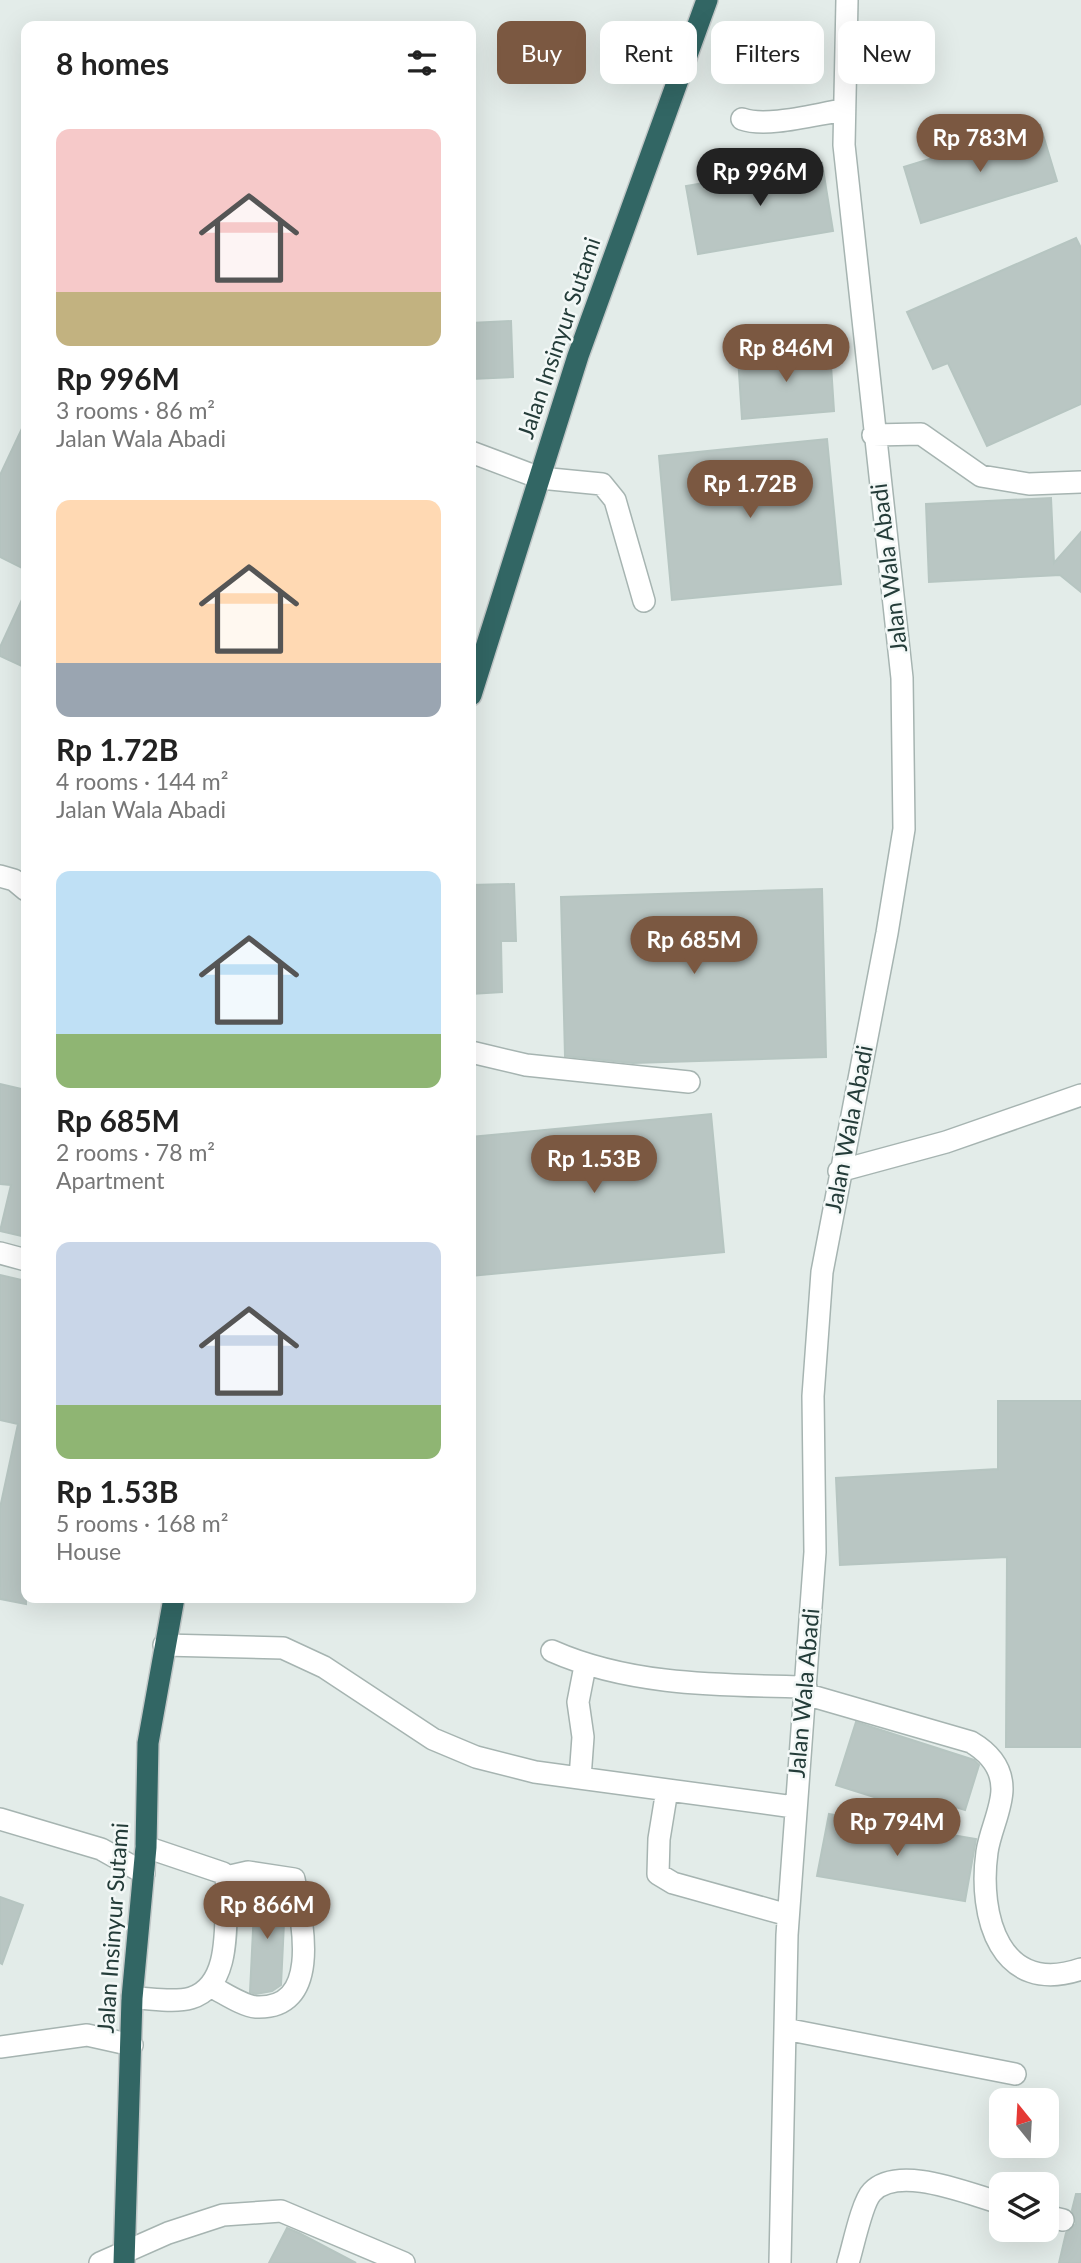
<!DOCTYPE html>
<meta charset="utf-8">
<style>
body{margin:0;font-family:Lato,sans-serif;background:#f2f2f2;color:#222;height:100vh;display:flex;flex-direction:column;font-size:26px;white-space:nowrap}
*{box-sizing:border-box;margin:0}
p{font-size:23px;color:#767676}
.icon{flex:none;width:38px;height:38px;fill:none;stroke:currentColor;stroke-width:2;stroke-linecap:round;stroke-linejoin:round}
.map{position:relative;flex:1;overflow:hidden}
.sheet{position:absolute;left:21px;top:21px;width:455px;height:1582px;display:flex;flex-direction:column;background:#fff;border-radius:14px;box-shadow:0 7px 28px #0002}
.sheet>*{flex:none}
.guide{position:absolute;left:497px;top:21px;width:478px;height:63px;display:flex;gap:14px}
.needle{width:46px;rotate:342deg}
.fabs{position:absolute;left:989px;top:2088px;display:grid;gap:14px}
.fabs a{display:grid;place-items:center;width:70px;height:70px;border-radius:14px;background:#fff;box-shadow:0 7px 28px #0002;font-size:35px}
.price{position:absolute;translate:-50% -60px;padding:0 16px;border-radius:24px;background:#7b5841;color:#fff;font-size:23px;line-height:46px;filter:drop-shadow(0 2px 4px #0008)}
.price::after{content:'';position:absolute;left:50%;top:42px;width:21px;height:16px;margin-left:-10px;background:inherit;clip-path:polygon(0 0,100% 0,50% 100%)}
.price.selected{background:#222;color:#fff}
ul{padding:0;list-style:none}
li{display:grid;align-content:center;gap:14px;height:371px;padding:0 35px}
li span{display:grid;place-items:center;height:217px;border-radius:14px;color:#555}
li>.icon{margin-inline-start:auto}
span .icon{width:126px;height:126px;fill:#fffc;stroke-width:1}
li b{font-size:30px}
h2{display:flex;justify-content:space-between;align-items:center;height:84px;padding:0 35px;font-size:30px}
.pill{padding:0 24px;border-radius:14px;background:#fff;box-shadow:0 7px 28px #0002;font-size:24px;line-height:63px}
.pill.selected{background:#7b5841;color:#fff}
.map>svg:first-child{display:block}
.building{fill:#b9c6c3;stroke:#b6c5c1;stroke-width:2}
.lines{fill:none;stroke-linecap:round;stroke-linejoin:round}
.minor-casing{stroke:#a6b4b1;stroke-width:24}
.highway-casing{stroke:#c2c8c8;stroke-width:24}
.minor{stroke:#fff;stroke-width:21}
.highway{stroke:#326664;stroke-width:21}
.labels{text-anchor:middle;stroke-width:5;stroke-linejoin:round;paint-order:stroke}
.street-label{font-size:23px;fill:#243c39;stroke:#f3f8f7}
</style>
<div class="map">
<svg width="1081" height="2263" viewBox="0 0 1081 2263">
<rect width="100%" height="100%" fill="#e3ece9"/>
<!-- building -->
<path class="building" d="M1040,125L1057,181L921,223L904,167Z
M822,163L833,231L698,254L686,186Z
M1076,238L1081,248V404L987,446L948,363L933,369L907,312Z
M511,321L513,377L471,379V323Z
M830,350L834,411L742,419L738,357Z
M26,420V570L0,557V475Z
M827,439L841,584L672,600L659,456Z
M1051,498L1054,563L1081,532V592L1060,575L929,582L926,504Z
M26,591V668L0,656V647Z
M514,884L516,941H501L502,992L471,994V885Z
M822,889L826,1057L633,1063L565,1056L561,897Z
M0,1084L26,1090V1237L0,1231L11,1185L0,1184Z
M711,1114L724,1252L471,1276V1137Z
M0,1275L26,1281V1604L0,1599V1508L18,1424L0,1420Z
M998,1401H1081V1747H1006L1007,1557L840,1565L836,1478L998,1469Z
M856,1722L974,1760L979,1765L965,1810L930,1799L925,1813L836,1785Z
M829,1814L976,1839L965,1901L817,1876Z
M255,1889L283,1891L285,1902L281,1985L272,1991L256,1994L250,1992Z
M0,1897L23,1905L2,1964L0,1963Z
M1076,2194H1081V2263H1059L1066,2233L1076,2224L1072,2210Z
M287,2228L299,2233L356,2263H269Z"/>
<g class="lines">
<defs>
<path id="minor" d="M742,119C767,128 816,114 844,110
M873,435L921,434L981,476L1029,484L1081,482
M471,452L540,478L602,484L615,500L644,601
M0,876L14,880L26,890
M471,1052L526,1065L689,1082
M839,1171L946,1142L1081,1095
M0,1253L26,1260
M164,1645L283,1648L324,1667L433,1739L476,1757L535,1772L794,1807
M552,1651C631,1686 720,1685 806,1687
M805,1694L971,1742C988,1752 1002,1767 1002,1789C1002,1809 990,1831 987,1852C978,1916 1000,1997 1081,1969
M580,1778L583,1737L578,1702L585,1666
M667,1790L659,1839L658,1874L673,1883L788,1915
M0,1819L101,1849L144,1873
M212,1987C224,1993 243,2006 256,2007C323,2010 302,1920 294,1879L248,1872L226,1877
M132,1998C149,1998 174,2003 191,1998C234,1985 224,1917 227,1882L223,1873L146,1847
M785,2029L1015,2074
M0,2047L87,2035L132,2045
M1046,2216L1063,2220
M100,2263L168,2233L223,2215L281,2211L404,2263
M780,2263L787,1935L815,1552L813,1396L822,1272L887,933L904,829L902,678L844,145L847,0
M848,2263C853,2247 862,2202 872,2192C899,2164 968,2194 1001,2203"/>
<path id="highway" d="M471,695L578,356L707,0
M124,2263L132,1998L146,1847L148,1743L174,1598"/>
</defs>
<!-- minor casing -->
<use href="#minor" class="minor-casing"/>
<!-- highway casing -->
<use href="#highway" class="highway-casing"/>
<!-- minor -->
<use href="#minor" class="minor"/>
<!-- highway -->
<use href="#highway" class="highway"/>
</g>
<g class="labels">
<!-- street labels -->
<g class="street-label">
<text transform="translate(559 338) rotate(-71)" y="8">Jalan Insinyur Sutami</text>
<text transform="translate(889 568) rotate(-97)" y="8">Jalan Wala Abadi</text>
<text transform="translate(849 1129) rotate(-79)" y="8">Jalan Wala Abadi</text>
<text transform="translate(804 1693) rotate(-85)" y="8">Jalan Wala Abadi</text>
<text transform="translate(113 1928) rotate(-86)" y="8">Jalan Insinyur Sutami</text>
</g>
</g>
</svg>
<div class="fabs">
<a><svg class="needle" viewBox="-14 -14 28 28"><path d="M0-13l5 13h-10z" fill="#e53935"/><path d="M0 13l5-13h-10z" fill="#767676"/></svg></a>
<a><svg class="icon" aria-label="layers" viewBox="0 0 24 24"><path d="M12 4l9 5-9 5-9-5zM3 14l9 5 9-5"/></svg></a>
</div>
<b class="price" style="left:980px;top:174px">Rp 783M</b>
<b class="price selected" style="left:760px;top:208px">Rp 996M</b>
<b class="price" style="left:786px;top:384px">Rp 846M</b>
<b class="price" style="left:750px;top:520px">Rp 1.72B</b>
<b class="price" style="left:694px;top:976px">Rp 685M</b>
<b class="price" style="left:594px;top:1195px">Rp 1.53B</b>
<b class="price" style="left:897px;top:1858px">Rp 794M</b>
<b class="price" style="left:267px;top:1941px">Rp 866M</b>
<div class="guide">
<a class="pill selected">Buy</a>
<a class="pill">Rent</a>
<a class="pill">Filters</a>
<a class="pill">New</a>
</div>
<section class="sheet">
<h2>8 homes<svg class="icon" aria-label="filters" viewBox="0 0 24 24"><path d="M4 7h16M4 17h16"/><circle cx="9" cy="7" r="2"/><circle cx="15" cy="17" r="2"/></svg></h2>
<ul>
<li><span style="background:linear-gradient(#f6c9c9 75%,#c2b280 0)"><svg class="icon" aria-label="home" viewBox="0 0 24 24"><path d="M3 11l9-7 9 7M6 9v11h12V9"/></svg></span><div><b>Rp 996M</b><p>3 rooms · 86 m²</p><p>Jalan Wala Abadi</p></div></li>
<li><span style="background:linear-gradient(#ffd9b3 75%,#9aa5b1 0)"><svg class="icon" aria-label="home" viewBox="0 0 24 24"><path d="M3 11l9-7 9 7M6 9v11h12V9"/></svg></span><div><b>Rp 1.72B</b><p>4 rooms · 144 m²</p><p>Jalan Wala Abadi</p></div></li>
<li><span style="background:linear-gradient(#bfe0f5 75%,#8fb573 0)"><svg class="icon" aria-label="home" viewBox="0 0 24 24"><path d="M3 11l9-7 9 7M6 9v11h12V9"/></svg></span><div><b>Rp 685M</b><p>2 rooms · 78 m²</p><p>Apartment</p></div></li>
<li><span style="background:linear-gradient(#c9d6e8 75%,#8fb573 0)"><svg class="icon" aria-label="home" viewBox="0 0 24 24"><path d="M3 11l9-7 9 7M6 9v11h12V9"/></svg></span><div><b>Rp 1.53B</b><p>5 rooms · 168 m²</p><p>House</p></div></li>
</ul>
</section>
</div>
